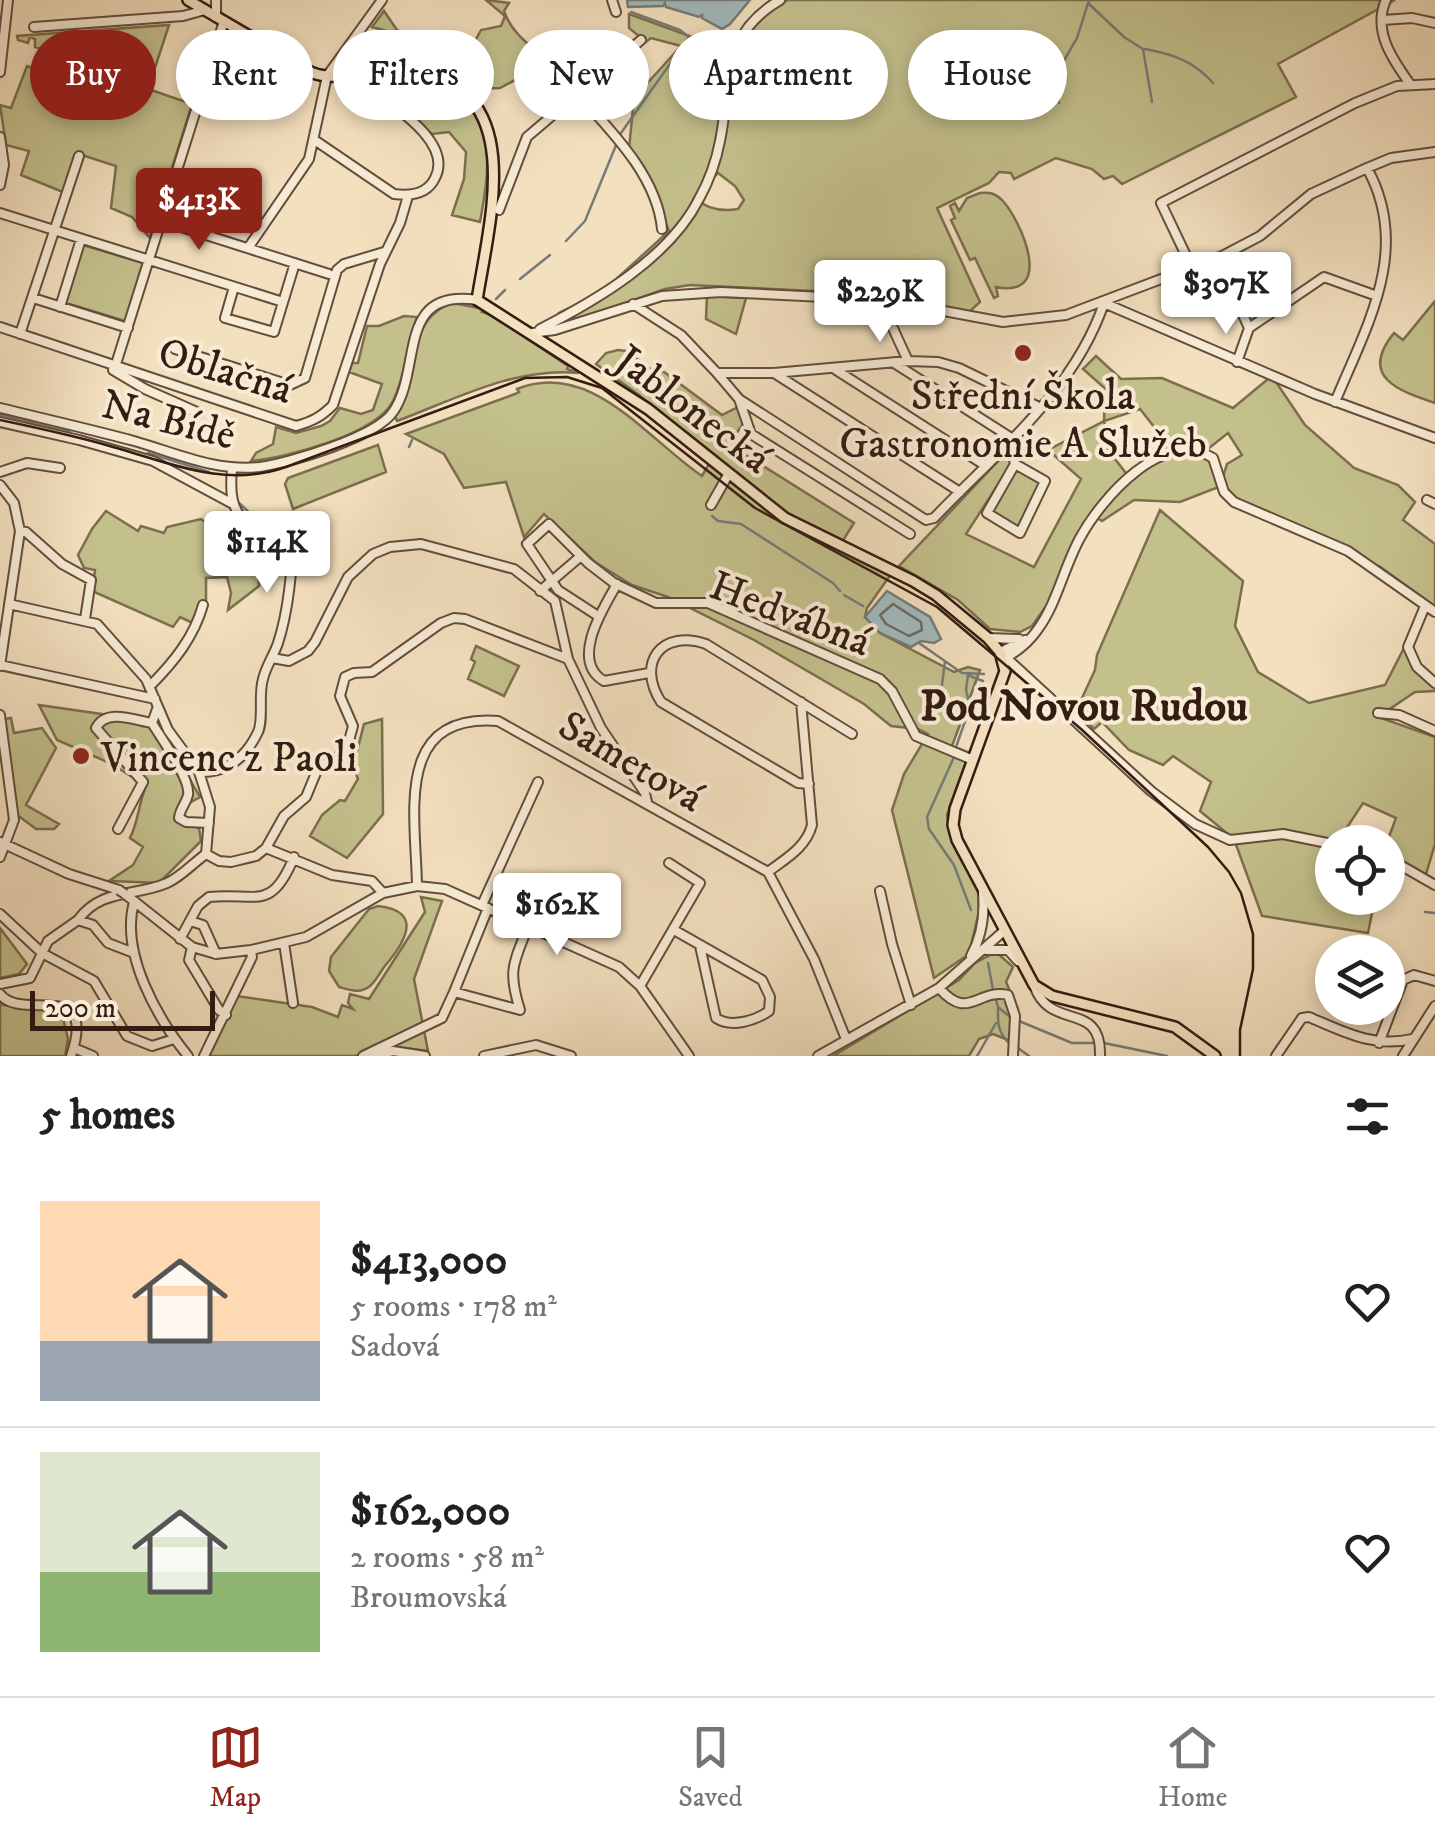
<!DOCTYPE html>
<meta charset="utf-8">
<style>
body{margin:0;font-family:"IM FELL DW Pica",serif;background:#f6f6f6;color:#202124;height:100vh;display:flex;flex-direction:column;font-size:38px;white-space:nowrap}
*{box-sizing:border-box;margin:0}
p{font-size:32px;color:#757577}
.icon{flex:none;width:55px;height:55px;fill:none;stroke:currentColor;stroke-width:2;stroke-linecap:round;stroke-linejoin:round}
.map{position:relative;height:1056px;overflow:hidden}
.details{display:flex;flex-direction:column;background:#fff;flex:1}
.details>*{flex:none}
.top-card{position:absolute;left:30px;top:30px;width:1375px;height:90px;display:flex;gap:20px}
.tools{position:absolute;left:1315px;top:825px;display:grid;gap:20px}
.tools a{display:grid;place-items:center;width:90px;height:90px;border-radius:50%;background:#fff;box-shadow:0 5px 15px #0003;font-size:50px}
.scale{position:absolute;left:30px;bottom:25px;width:185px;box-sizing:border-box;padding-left:10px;border:5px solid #351c11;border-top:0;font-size:28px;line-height:35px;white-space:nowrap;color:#351c11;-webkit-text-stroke:8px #f7ebd5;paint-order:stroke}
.price{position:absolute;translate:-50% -85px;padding:0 22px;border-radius:10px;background:#fff;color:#222;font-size:32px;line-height:65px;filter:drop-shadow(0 2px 5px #0008)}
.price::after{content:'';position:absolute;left:50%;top:60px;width:30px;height:22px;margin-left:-15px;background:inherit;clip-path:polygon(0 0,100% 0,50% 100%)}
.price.on{background:#8f2418;color:#fff}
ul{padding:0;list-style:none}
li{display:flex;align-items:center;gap:30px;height:250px;padding:0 40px}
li+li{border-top:2px solid #e0e0e0}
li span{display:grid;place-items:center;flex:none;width:280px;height:200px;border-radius:0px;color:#555}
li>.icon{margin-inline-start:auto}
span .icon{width:120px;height:120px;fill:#fffc;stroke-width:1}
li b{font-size:42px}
h2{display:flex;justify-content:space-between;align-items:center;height:120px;padding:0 40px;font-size:42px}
.tag{padding:0 35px;border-radius:45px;background:#fff;box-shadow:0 5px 15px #0003;font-size:35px;line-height:90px}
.tag.on{background:#8f2418;color:#fff}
.tabs{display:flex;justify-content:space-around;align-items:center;height:140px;border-top:2px solid #e0e0e0;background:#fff;font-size:28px;color:#757577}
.tabs a{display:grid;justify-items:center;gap:5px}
.tabs .on{color:#8f2418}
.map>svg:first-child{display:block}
.green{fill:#c3c08c;stroke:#7c6e4e;stroke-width:2.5;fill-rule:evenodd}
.water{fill:#a1babd;stroke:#767b78;stroke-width:2.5}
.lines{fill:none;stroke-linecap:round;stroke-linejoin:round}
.shore{stroke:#6b6b67;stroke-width:2.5}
.stream{stroke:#767b78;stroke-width:2.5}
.minor-casing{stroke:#644d3c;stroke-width:12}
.major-casing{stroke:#351c11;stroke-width:14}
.minor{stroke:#f7ebd5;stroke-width:8}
.major{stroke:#f3e0bf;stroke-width:9}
.tram{stroke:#351c11;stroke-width:2.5}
.minor-bridge-casing{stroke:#644d3c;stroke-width:12;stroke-linecap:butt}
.minor-bridge{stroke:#f7ebd5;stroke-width:8}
.poi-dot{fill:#8f2418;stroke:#f7ebd5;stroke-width:4}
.labels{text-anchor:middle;stroke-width:8;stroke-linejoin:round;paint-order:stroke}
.street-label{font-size:42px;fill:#351c11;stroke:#f7ebd5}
.poi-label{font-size:42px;fill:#351c11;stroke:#f7ebd5}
.neighbourhood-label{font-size:45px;font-weight:bold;fill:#351c11;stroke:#f7ebd5}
</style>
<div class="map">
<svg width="1435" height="1056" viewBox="0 0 1435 1056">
<rect width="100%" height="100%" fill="#f3e0bf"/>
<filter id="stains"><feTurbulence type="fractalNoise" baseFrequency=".002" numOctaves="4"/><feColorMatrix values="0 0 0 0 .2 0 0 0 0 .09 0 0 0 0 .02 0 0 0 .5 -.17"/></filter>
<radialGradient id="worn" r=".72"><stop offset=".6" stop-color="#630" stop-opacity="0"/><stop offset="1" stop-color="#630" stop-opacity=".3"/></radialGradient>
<!-- green -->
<path class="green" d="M486,0L509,3L504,11C511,31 526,43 543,56L558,48L528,73L500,88L476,89L431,64L394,56L360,59L351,54L362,40L393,49L398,34L372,27L384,11L397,30L456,63L464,61L481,30L501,26L505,16Z
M788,0H1395L1278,64L1296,97L1122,184L1113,176L1104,179L1092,169L1056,158L1014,179L1011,173L999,172L989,183L937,208L980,302L967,314L813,291L690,285L665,289L563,325L559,313L601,293L669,231L649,181L629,149L634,98L681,46L651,38L646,42L629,28V14L736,53C750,31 764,12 788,0ZM718,173L735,186L744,200L738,209C721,212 707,209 694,198Z
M169,25L148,89L192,104L150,238L132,217L111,208L116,166L76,153L63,192L21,175L29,151L6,145L0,105L11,108L27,66L58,77L56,87L95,97L99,81L61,71L65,56L35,47V39L30,37L28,43L18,40L17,36Z
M386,72C408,71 428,78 446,88C499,117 489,172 480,222L452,215L464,179L466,152L449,132L432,134L367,82L369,75Z
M980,193C989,192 995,193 1002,200C1021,220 1056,299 996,287L998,296L994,298L975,258L970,260L951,220L955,218L950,206L955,203L959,211L967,198Z
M83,245L143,263L125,321L66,303Z
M707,296L746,298L736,334L706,319Z
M1435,301V403C1399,391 1358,377 1394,333L1403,340Z
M453,303L484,309L482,312L492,315L568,366L567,369L579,373C514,367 456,399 397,421L395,416C418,381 404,318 453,303Z
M404,316L417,317C407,344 406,375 393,401C377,434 286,458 251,461L256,453L273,444L276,427L296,433L321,426L330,421L340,408L361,414L373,410L382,384L349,372L352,363H358L367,326H379Z
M618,350L626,351L652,370L664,372L722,415L738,407L744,423L728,444L854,523L842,542L896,567L867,608L865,617L880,633L954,672L968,667L980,670L952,746L970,753L947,815L950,834L978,890L979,911L969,954L934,978L892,810L904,774L928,734L918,729L891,726L864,704L754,640L668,597L632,585L595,562L544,514L524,537L506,482L464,488L444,454L406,434L515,394L519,392L517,389C591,359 647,439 702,476L713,457L639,395L596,364L606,353Z
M1096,356L1121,379L1162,378L1233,408L1268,379L1276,382L1305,425L1354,468L1398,485L1415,502L1403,520L1435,544V606L1379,566L1375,569L1348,551L1234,502L1221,486L1180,502L1134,500L1102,521L1094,516L1054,595L1032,626L1020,632L990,629L958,600L899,566L1003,456L1012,463L966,534L1034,567L1081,479L1048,450L1104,421L1105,396L1109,392L1083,369ZM1140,409L1166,442L1167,454L1129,477L1108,450L1104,421ZM1228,433L1242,455L1227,464L1221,483L1215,462L1204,452Z
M378,445L386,472L293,509L285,484L288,478Z
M1016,465L1044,481L1019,529L992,511Z
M1160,510L1243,581L1235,626L1258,672L1309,703L1385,685L1405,646L1415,668L1435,686V691L1415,692L1378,717L1435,737V844L1426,874L1388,855L1387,842L1396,818L1363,803L1338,841L1341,842H1332V898H1375L1368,933L1262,916L1234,839L1200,811L1211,782L1173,756L1163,765L1129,750L1102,722L1094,729L1076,711L1095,670L1097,655Z
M106,511L138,531L141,526L164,533L167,527L201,519L242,548L256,545L259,586L228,610L231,593L227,577L206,578V603L195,624L180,617L173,627L92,591L95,570L84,568L78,555L92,529Z
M476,646L519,666L504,696L468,679L475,662L471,659Z
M39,705L157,722L200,797L177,810L179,822L199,828L201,841L159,883L109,881L133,865L143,847L130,838C139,820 138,805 146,786L112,764L57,740Z
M11,718L14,733L42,728L56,748L26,805L59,824L54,829H36L16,814L5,719Z
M382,719L383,814L347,858L310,836L322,815L340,800L345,801L358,779L353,767L364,724Z
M421,897L442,901L414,979L428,1051L396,1047L354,1056H205L237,996L312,1007L338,1017L342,1005L353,1009L348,1003L350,994L369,999L425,912Z
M378,906C426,911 403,945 384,967C380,973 375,982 370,986C360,994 350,990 339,987L329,971L331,957L369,909Z
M0,928L27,964L19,974L0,978Z
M996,952L1013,967L1006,982L1018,1009L1011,1041L993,1034L979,1039L969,1056H833L959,980L975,963Z
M0,999L3,1005L45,1009L63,1018L68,1039L65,1056H0Z"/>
<!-- water -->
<path class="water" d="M627,0H750L730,24L722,29L702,18V15L699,17L666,7L665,3L663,6L628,7Z
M887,591L930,617L941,639L934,643L921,641L911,647L880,633L865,617Z"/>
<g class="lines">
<!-- shore -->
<path class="shore" d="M893,604L921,622L922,630L909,636L886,624L880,615Z"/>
<!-- stream -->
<path class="stream" d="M1088,3L1124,37L1143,49L1152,102
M693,37L712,34L727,46
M1145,49C1172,54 1194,61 1213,83
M1059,103L1055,76L1077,38L1089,0
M566,241L585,221L621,133L689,37L680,30L631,12
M520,279L550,255
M496,299L505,290
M0,415L70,432
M409,447L412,440
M148,453L209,472
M237,501L254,517L266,521
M712,516L718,521L741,524L833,583L840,591
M844,595L863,606
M919,643L962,673L984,674
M970,676L983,681
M942,685L945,661
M956,747L970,707L966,690L968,675
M954,757L927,817L929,829L954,865L971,910
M1425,912L1435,913
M988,963L993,990
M995,996L998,1007L1010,1017
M998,1007C998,1023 997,1031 1009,1043
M1019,1021L1072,1043H1096
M1104,1043L1167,1056
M1018,1048L1029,1056
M977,1056L996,1023"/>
<defs>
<path id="minor" d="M612,0L616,12
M1386,0C1372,31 1393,60 1410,84
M216,17V0
M1383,20L1412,18L1435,23
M34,27L183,16L205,10
M0,72L8,0
M578,94C612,132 657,176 662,229
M0,137L4,165L0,185
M316,141L394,194C409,196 427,195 435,178C456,138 377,97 352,73
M499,210L527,137L641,40
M0,213L283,302
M162,221L329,274
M248,248L309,159L327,76L382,0
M1222,256L1228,282L1249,328L1237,362
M1191,266L1161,203L1355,103L1397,86L1435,84
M234,287L225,318L274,332L295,263
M33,298L128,328
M885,300L886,313L908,361
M1104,303L1315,394L1435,438
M633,304L681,335L717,373H774L908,361L938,362L959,368L1041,408
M60,307L81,239
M0,327L296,426C313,421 321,417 333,405L380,264L400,223L408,196
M1249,328L1324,277L1377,296
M540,329C597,300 669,258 699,199C709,181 716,162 720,141C732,84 719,36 780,0
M532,333L555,330L662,296L721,292L885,300L1003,322L1066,315L1222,256L1260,236L1311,194L1367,168L1391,158L1435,152
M20,334L79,156
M175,349L290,385L305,378L337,270L344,264L384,252
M894,363L1013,439
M116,364L224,21
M116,364L113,370L145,389L199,413
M836,370L986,466
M717,373L739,399L926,520L934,518C996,453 1074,392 1104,303
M774,373L960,492
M739,399L751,434L910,534
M1335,402C1367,325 1412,249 1367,168
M0,408C45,419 89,429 134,441C176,453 216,472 260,467C290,463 376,437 393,412C423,369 395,288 477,300
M0,422L79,440L153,461L231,503
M1010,442L1015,464L1045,481L1020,533L987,513L1015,464
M0,472L27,463L60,468
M0,485L14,503L20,531L0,666
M1427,500L1435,504
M711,505L728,475
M20,531L26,532L62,564L91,580L85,619
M617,584C602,610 570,661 604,681L649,673
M540,591L581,556
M9,604L97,624L146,679L168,730L199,772L210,807L206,854C193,863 181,877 167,883C135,897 101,888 78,920
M1425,606L1408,647L1417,667L1435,683
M598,616L558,590L527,544L549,524L588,563L614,583L656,603H708L880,679L892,691L916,736L973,760
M988,638L1019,639
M1025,640L1000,652L1151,791L1195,824L1230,840L1283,834L1332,844
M272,658L289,661L308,651L315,642L348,577L373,554L390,547L421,544L514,569L555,601L568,659L601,728L645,793L647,802
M1003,659C1017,652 1029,642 1038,629C1057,603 1064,567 1080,538C1101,499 1163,427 1213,458L1224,492L1234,502L1348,551L1435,612
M0,665L155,699
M150,686C174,662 194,637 203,605
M1378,713L1399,715L1435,731
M0,715L14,820L0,857
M152,723C161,738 191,779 188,795C186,804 180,808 179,818L186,822L209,823
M199,772C227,773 246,757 258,732C264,719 258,695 263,679C266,666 274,655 278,643C288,612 293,569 292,536L283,528C238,527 228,512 232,469
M809,784L798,783L661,702C636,663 661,629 706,644L852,734
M118,829L143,782L96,728C106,708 134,720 152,723L157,709
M0,842L69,874L119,890
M266,848L332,875L372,881L383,893
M206,854L219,861L231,862L256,856L266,848L284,816L306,797L318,768L346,752L353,726L340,696L345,677L354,673L372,672L441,623L454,618L465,619L568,659
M1388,858L1435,885
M768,872C785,859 806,848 812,825L801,702
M417,886C416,815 393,713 498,721L768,872L814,959L846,1039
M880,891L892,944L911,1005
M125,894L192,947L216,954L251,950L306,937L383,893L417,886L445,889L619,967L640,986L689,1056
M134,902C120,953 157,1018 188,1056
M482,905L538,782
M488,908L454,992L520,1010C507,969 514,963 529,924
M0,914L42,953L94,981L127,1036L152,1046L174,1039
M190,921L203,925L216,954
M674,930L762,980L770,997L769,1011C755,1021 731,1028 716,1018L700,946
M180,939L198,906L209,897C256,892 271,913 294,857
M284,943L293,1003
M192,947L189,960L219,1010L226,1015
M987,950H1008L1018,961
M971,956C982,936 985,916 983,893
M0,984L30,978L48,941L78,920L93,925L108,943L134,953
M1034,985C1050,1033 1102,999 1100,1056
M640,986L700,883L669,863
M939,988C969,1022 977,988 1008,995L1015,1016L1013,1056
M0,994C22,1023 98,976 71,1056
M1379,1043L1403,980L1414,975L1435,981
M74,1048L93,1056
M204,1056L252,957L251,950
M363,1056L442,1018L454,992
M373,1056L393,1051L425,1056
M484,1056L536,1045L571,1056
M818,1056L939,988L1005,930
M1276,1056L1302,1018L1309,1017C1344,1032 1374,1048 1412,1039
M1403,1056L1435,1006"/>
<path id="major" d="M188,0C217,17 245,34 274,50C287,57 299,68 313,73C339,83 369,66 396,68C531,77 491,212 477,300L648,409L785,518L913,581L936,595L988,638L1000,652L1005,671L955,809L953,825L957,840L1034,985L1052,996L1175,1027L1215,1056"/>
</defs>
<!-- minor casing -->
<use href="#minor" class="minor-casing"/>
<!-- major casing -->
<use href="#major" class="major-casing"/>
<!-- minor -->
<use href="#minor" class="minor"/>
<!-- major -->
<use href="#major" class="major"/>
<!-- tram -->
<path class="tram" d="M0,420C38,428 76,436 113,447C173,464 225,488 286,467L525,378L567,377L602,388L755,508L937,607L1081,729L1208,847L1229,872L1241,893L1253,934V969L1240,1030V1056"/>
<defs>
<path id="minor-bridge" d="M119,890L125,894"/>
</defs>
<!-- minor-bridge casing -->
<use href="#minor-bridge" class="minor-bridge-casing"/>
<!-- minor-bridge -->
<use href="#minor-bridge" class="minor-bridge"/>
</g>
<!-- markers -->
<g class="poi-dot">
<circle cx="1023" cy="353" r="10"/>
<circle cx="81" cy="756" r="10"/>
</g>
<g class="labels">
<!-- street labels -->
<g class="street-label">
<text transform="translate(226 369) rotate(17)" y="15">Oblačná</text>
<text transform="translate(694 408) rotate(37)" y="15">Jablonecká</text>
<text transform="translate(169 418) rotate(14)" y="15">Na Bídě</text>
<text transform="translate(791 612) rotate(21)" y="15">Hedvábná</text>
<text transform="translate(632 760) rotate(30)" y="15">Sametová</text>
</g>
<!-- poi labels -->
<g class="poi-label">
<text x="1023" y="409">Střední Škola<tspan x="1023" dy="48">Gastronomie A Služeb</tspan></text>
<text x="101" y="771" text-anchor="start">Vincenc z Paoli</text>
</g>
<!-- neighbourhood labels -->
<g class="neighbourhood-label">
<text x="1084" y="720">Pod Novou Rudou</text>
</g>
</g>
<rect width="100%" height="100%" filter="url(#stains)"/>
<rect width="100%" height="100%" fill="url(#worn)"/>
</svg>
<div class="tools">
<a><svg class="icon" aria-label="locate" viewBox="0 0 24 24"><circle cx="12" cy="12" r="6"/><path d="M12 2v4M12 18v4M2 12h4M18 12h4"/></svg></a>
<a><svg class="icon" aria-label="layers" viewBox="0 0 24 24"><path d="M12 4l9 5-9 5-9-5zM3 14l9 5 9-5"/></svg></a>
</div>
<div class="scale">200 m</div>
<b class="price on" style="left:199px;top:253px">$413K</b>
<b class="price" style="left:1226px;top:337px">$307K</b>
<b class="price" style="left:880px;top:345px">$229K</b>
<b class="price" style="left:267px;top:596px">$114K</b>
<b class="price" style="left:557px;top:958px">$162K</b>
<div class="top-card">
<a class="tag on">Buy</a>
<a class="tag">Rent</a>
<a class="tag">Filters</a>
<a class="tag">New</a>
<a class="tag">Apartment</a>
<a class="tag">House</a>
</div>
</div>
<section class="details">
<h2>5 homes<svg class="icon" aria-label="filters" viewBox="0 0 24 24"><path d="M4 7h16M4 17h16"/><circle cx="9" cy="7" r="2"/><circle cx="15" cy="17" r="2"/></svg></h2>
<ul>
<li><span style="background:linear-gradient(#ffd9b3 70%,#9aa5b1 0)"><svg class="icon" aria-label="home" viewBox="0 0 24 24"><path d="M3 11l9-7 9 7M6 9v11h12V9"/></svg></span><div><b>$413,000</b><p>5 rooms · 178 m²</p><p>Sadová</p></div><svg class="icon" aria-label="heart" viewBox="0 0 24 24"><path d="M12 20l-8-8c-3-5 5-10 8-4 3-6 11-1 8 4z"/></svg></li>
<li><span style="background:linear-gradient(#dfe7d0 60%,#8fb573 0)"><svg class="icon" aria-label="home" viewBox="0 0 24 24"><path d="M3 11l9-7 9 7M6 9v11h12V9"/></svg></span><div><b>$162,000</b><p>2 rooms · 58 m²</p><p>Broumovská</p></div><svg class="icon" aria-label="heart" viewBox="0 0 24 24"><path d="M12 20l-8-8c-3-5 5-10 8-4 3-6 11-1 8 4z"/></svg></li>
</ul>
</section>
<nav class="tabs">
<a class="on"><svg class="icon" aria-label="map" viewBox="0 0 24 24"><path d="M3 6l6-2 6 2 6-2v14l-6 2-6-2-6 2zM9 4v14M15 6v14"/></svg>Map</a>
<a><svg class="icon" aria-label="saved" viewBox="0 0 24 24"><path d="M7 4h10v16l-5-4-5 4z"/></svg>Saved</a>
<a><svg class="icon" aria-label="home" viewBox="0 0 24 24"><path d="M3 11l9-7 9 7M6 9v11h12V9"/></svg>Home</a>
</nav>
